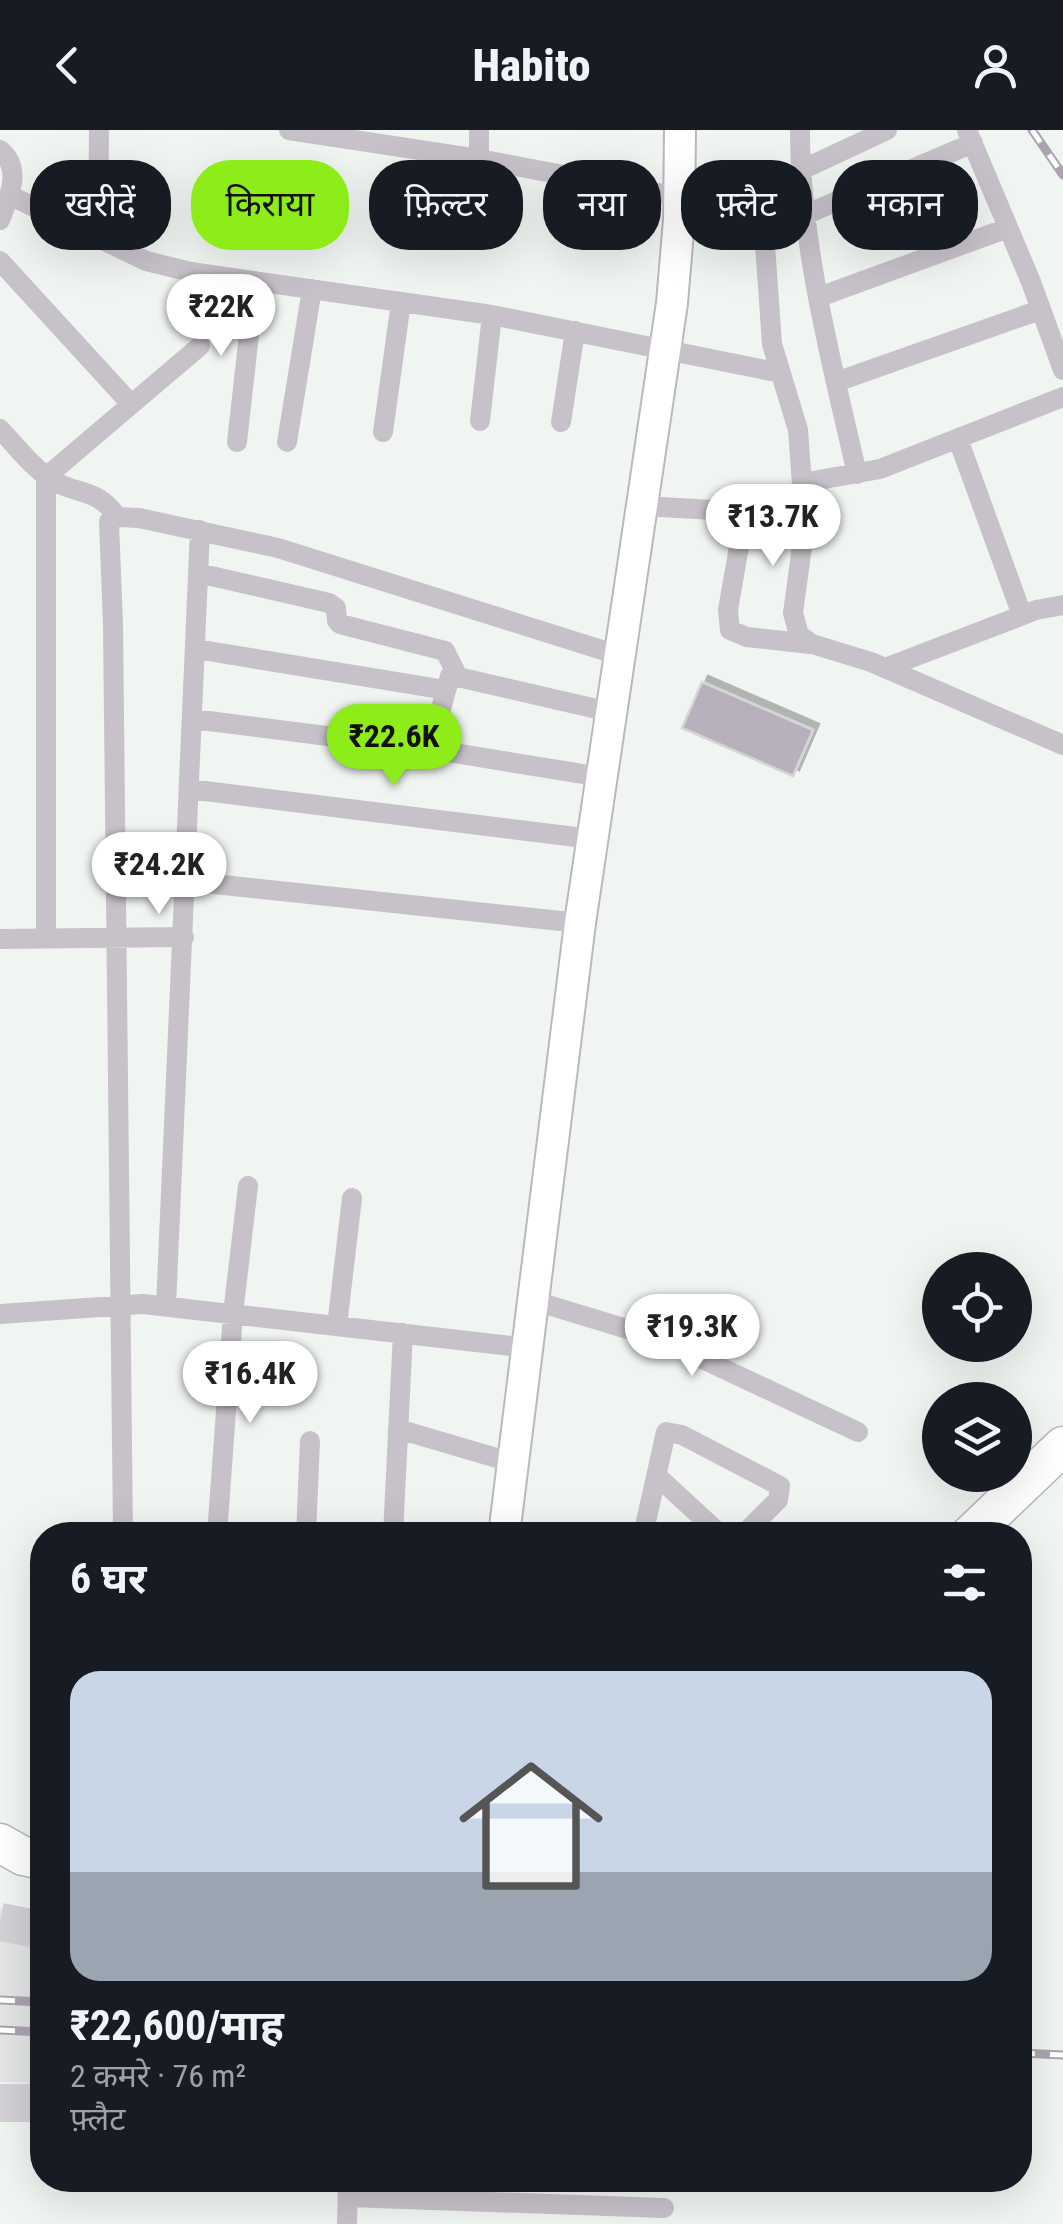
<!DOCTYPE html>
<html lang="hi">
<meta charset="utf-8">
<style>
body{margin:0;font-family:"Roboto Condensed","Noto Sans Devanagari",sans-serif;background:#20242c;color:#f1f3f6;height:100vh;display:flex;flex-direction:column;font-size:38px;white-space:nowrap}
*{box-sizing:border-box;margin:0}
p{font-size:32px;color:#9ea1a6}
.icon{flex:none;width:55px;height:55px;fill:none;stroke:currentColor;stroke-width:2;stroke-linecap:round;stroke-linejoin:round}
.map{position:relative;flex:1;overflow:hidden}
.details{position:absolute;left:30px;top:1392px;width:1002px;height:670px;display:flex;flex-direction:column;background:#171b24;border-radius:40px;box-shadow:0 10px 40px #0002}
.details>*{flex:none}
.guide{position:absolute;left:30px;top:30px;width:1005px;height:90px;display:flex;gap:20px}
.tools{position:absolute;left:922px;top:1122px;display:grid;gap:20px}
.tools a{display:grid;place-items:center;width:110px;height:110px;border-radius:50%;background:#171b24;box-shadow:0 10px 40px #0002;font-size:50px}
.price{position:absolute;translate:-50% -85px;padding:0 22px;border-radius:35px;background:#fff;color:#222;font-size:32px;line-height:65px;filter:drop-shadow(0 2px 5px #0008)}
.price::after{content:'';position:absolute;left:50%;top:60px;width:30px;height:22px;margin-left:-15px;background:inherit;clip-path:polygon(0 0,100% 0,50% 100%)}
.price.selected{background:#8eed19;color:#111}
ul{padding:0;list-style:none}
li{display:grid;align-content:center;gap:20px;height:530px;padding:0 40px}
li span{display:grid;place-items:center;height:310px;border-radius:30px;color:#555}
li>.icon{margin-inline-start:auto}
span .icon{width:180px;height:180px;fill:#fffc;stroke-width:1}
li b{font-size:42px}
h2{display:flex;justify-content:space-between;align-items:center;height:120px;padding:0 40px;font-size:42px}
.pill{padding:0 35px;border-radius:40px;background:#171b24;box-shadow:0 10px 40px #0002;font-size:35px;line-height:90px}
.pill.selected{background:#8eed19;color:#111}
header{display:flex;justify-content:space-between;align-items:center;height:130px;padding:0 40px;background:#171b24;font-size:45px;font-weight:800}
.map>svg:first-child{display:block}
.built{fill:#e3e5e5}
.building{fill:#b8b1bd;stroke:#d3d6d4;stroke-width:2.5;filter:url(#shadow)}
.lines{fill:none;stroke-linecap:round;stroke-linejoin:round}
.highway-tunnel{stroke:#d3d0d6;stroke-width:38;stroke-dasharray:38 19;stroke-linecap:butt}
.secondary-casing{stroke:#bcb6c0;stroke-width:34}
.highway-casing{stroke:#b9b4bb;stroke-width:41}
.street{stroke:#c7c2c9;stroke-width:20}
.secondary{stroke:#fff;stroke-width:30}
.highway{stroke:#fff;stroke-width:38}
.rail-casing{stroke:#aba4b0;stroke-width:9}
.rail{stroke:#fff;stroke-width:5;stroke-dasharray:15;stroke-linecap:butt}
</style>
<header><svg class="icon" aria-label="back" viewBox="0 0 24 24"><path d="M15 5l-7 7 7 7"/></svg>Habito<svg class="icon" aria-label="person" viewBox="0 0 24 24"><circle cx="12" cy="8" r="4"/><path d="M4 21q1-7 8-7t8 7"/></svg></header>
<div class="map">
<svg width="1063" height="2094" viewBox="0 0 1063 2094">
<defs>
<filter id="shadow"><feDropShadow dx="6" dy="-6" stdDeviation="0" flood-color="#0004"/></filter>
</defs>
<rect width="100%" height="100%" fill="#f1f5f2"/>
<!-- built -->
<path class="built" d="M0,1778L42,1785V1953L0,1952Z"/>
<!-- building -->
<path class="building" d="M702,552L813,600L793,646L682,598Z"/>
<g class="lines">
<!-- highway-tunnel -->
<path class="highway-tunnel" d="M0,1792L42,1800
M0,1973H42"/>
<defs>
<path id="secondary" d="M504,1405L580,793L672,173L679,90L680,0"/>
<path id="highway" d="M970,1405L1063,1316
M0,1713L23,1726L42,1730"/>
</defs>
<!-- secondary casing -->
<use href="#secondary" class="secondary-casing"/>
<!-- highway casing -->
<use href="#highway" class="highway-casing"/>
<!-- street -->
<path class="street" d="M289,0L479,29L679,67
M479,0V29
M800,0C800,114 832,234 857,344
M967,0L1031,152L1063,240
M0,20C23,39 9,67 0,90
M761,58L772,214L798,300L805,395L793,483L799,505L812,514L871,532L1063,615
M9,65L146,131L191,142L492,185L781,243
M807,84L973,13
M679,90L720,78L887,0
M98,107L99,0
M0,131L131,274
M819,167L1008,98
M836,252L1040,180
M480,291L492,185
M561,292L575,201
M0,299C16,316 31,336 50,349C77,366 97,357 117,387
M383,302L401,172
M958,309L1022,485
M237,312L255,151
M287,312L312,159
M802,353L880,339L1063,267
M642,376L804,385
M745,382L728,480L730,500L747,507L810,514
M198,443L329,473L336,478L337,491L340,494L445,521L458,547L610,582
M196,519L446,560
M885,538L1036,480L1063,475
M193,589L430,619L601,647
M430,619L450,546
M189,659L592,709
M186,751L580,793
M46,808V347L200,216
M0,809L184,807
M535,1171L660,1209L858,1302
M166,1176L200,400
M0,1184L143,1174L529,1218
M337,1196L352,1068
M398,1299L514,1333
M656,1345L721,1405
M123,1405L113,495L109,392L117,387L139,388L278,418L618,525
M217,1405L233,1184L248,1056
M306,1405L310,1311
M393,1405L403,1203
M643,1405L666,1302L682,1305L780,1356L778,1370L743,1405
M348,2067L664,2078
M347,2094L348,2050"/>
<!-- secondary -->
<use href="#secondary" class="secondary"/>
<!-- highway -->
<use href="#highway" class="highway"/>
<defs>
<path id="rail" d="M1032,0L1063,45
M0,1870L42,1872
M0,1900L42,1902
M1020,1923L1063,1925"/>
</defs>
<!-- rail casing -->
<use href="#rail" class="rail-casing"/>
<!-- rail -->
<use href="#rail" class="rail"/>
</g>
</svg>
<div class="tools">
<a><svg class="icon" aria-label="locate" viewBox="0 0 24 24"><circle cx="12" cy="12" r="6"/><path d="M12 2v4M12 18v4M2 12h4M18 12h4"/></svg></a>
<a><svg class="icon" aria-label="layers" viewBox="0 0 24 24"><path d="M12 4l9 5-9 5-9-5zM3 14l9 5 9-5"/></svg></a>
</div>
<b class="price" style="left:221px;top:229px">₹22K</b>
<b class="price" style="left:773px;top:439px">₹13.7K</b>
<b class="price selected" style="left:394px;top:659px">₹22.6K</b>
<b class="price" style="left:159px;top:787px">₹24.2K</b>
<b class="price" style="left:692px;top:1249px">₹19.3K</b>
<b class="price" style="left:250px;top:1296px">₹16.4K</b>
<div class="guide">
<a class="pill">खरीदें</a>
<a class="pill selected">किराया</a>
<a class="pill">फ़िल्टर</a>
<a class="pill">नया</a>
<a class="pill">फ़्लैट</a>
<a class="pill">मकान</a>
</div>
<section class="details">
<h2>6 घर<svg class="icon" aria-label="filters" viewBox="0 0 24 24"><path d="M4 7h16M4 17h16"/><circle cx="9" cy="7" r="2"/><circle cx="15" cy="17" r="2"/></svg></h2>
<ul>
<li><span style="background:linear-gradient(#c9d6e8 65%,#9aa5b1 0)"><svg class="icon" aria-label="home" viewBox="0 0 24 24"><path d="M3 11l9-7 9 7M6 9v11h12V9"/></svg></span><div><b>₹22,600/माह</b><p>2 कमरे · 76 m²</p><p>फ़्लैट</p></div></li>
</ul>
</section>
</div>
